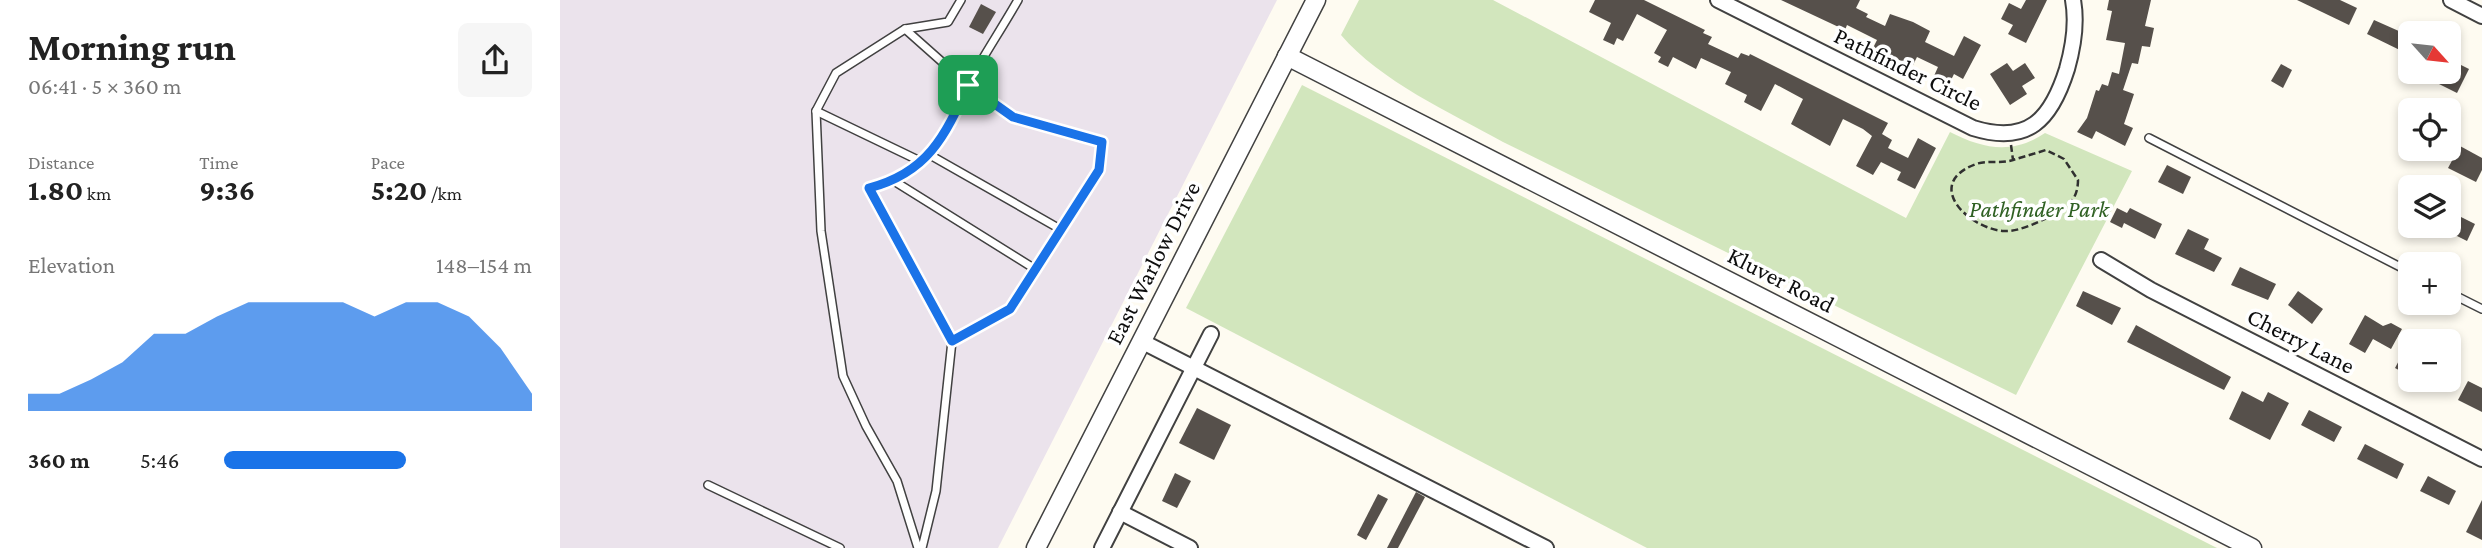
<!DOCTYPE html>
<html lang="en">
<head>
<meta charset="utf-8">
<style>
  :root { --surface:#fff; --page:#f6f6f6; --text:#222; --muted:#767676; --accent:#1a73e8 }
  body { margin:0; font-family:"Crimson Pro",serif; background:var(--page); color:var(--text); height:100vh; display:flex; flex-direction:column; font-size:26px; white-space:nowrap }
  * { box-sizing:border-box; margin:0 }
  p { font-size:23px; color:var(--muted) }
  .icon { flex:none; width:38px; height:38px; fill:none; stroke:currentColor; stroke-width:2; stroke-linecap:round; stroke-linejoin:round }
  .map { position:relative; flex:1; overflow:hidden }
  .details { display:flex; flex-direction:column; background:var(--surface); width:560px }
  .details>* { flex:none }
  .needle { width:46px; rotate:117deg }
  .fabs { position:absolute; left:1838px; top:21px; display:grid; gap:14px }
  .fabs a { display:grid; place-items:center; width:63px; height:63px; border-radius:10px; background:var(--surface); box-shadow:0 4px 10px #0003; font-size:35px }
  .pin { position:absolute; display:grid; place-items:center; width:60px; height:60px; color:#fff; margin:-30px; border-radius:14px; box-shadow:0 4px 10px #0006 }
  .round { display:grid; place-items:center; flex:none; width:74px; height:74px; border-radius:10px; background:var(--page) }
  .headline { display:flex; align-items:center; justify-content:space-between; height:119px; padding:0 28px }
  h1 { font-size:38px; font-weight:700; line-height:52px }
  .stats { display:grid; grid-template-columns:repeat(3,1fr); gap:10px; height:119px; padding:7px 28px }
  .stats div { display:grid; align-content:center }
  .stats b { font-size:30px; font-weight:700 }
  .stats small { font-size:19px; font-weight:400 }
  .stats p { font-size:19px }
  .chart { height:196px; padding:14px 28px }
  .chart p { display:flex; justify-content:space-between }
  .chart svg { width:100%; height:126px; margin-top:7px; fill:var(--accent); opacity:.7 }
  ul { padding:0 28px; list-style:none; font-size:23px }
  li { display:grid; grid-template-columns:112px 84px 1fr; align-items:center; height:52px }
  li i { height:18px; border-radius:9px; background:var(--accent) }
  main { display:flex; flex:1; min-height:0 }
  .map>svg:first-child { display:block }
  .industrial { fill:#ebe3ec }
  .green { fill:#d2e6bd }
  .building { fill:#56504b }
  .lines { fill:none; stroke-linecap:round; stroke-linejoin:round }
  .service-casing { stroke:#414141; stroke-width:10 }
  .minor-casing { stroke:#414141; stroke-width:18 }
  .tertiary-casing { stroke:#414141; stroke-width:21 }
  .path { stroke:#303030; stroke-width:2.5; stroke-dasharray:7 3.5; stroke-linecap:butt }
  .service { stroke:#fff; stroke-width:7 }
  .minor { stroke:#fff; stroke-width:14 }
  .tertiary { stroke:#fff; stroke-width:18 }
  .route-casing { stroke:#fff; stroke-width:14 }
  .route { stroke:#1a73e8; stroke-width:9 }
  .labels { text-anchor:middle; stroke-width:7; stroke-linejoin:round; paint-order:stroke }
  .street-label { font-size:24px; fill:#0e0e0e; stroke:#fff }
  .park-label { font-size:24px; font-style:italic; fill:#306124; stroke:#fff }
</style>
</head>
<body>
<main>
<section class="details">
<div class="headline"><div><h1>Morning run</h1><p>06:41 · 5 × 360 m</p></div><a class="round"><svg class="icon" aria-label="share" viewBox="0 0 24 24"><path d="M12 15V3M7 8l5-5 5 5M5 13v7h14v-7"/></svg></a></div>
<div class="stats">
<div><p>Distance</p><b>1.80<small> km</small></b></div>
<div><p>Time</p><b>9:36</b></div>
<div><p>Pace</p><b>5:20<small> /km</small></b></div>
</div>
<div class="chart"><p><span>Elevation</span>148–154 m</p>
<svg viewBox="0 0 160 44" preserveAspectRatio="none"><path d="M0 44V38L10 38L20 33L30 27L40 17L50 17L60 11L70 6L80 6L90 6L100 6L110 11L120 6L130 6L140 11L150 22L160 38V44z"/></svg>
</div>
<ul>
<li><b>360 m</b>5:46<i style="width:59%"></i></li>
</ul>
</section>
<div class="map">
<svg width="1922" height="548" viewBox="0 0 1922 548">
  <rect width="100%" height="100%" fill="#fefbf1"/>
  <!-- industrial -->
  <polygon class="industrial" points="0,0 717,0 438,548 0,548"/>
  <!-- green -->
  <g class="green">
    <path d="M799,0H933L1346,218L1390,132C1423,149 1453,155 1485,133L1572,171L1456,395L943,142C891,113 820,81 781,35Z"/>
    <polygon points="742,85 1657,548 1087,548 626,308"/>
  </g>
  <!-- building -->
  <g class="building">
    <polygon points="1035,0 1084,0 1145,30 1143,33 1152,37 1148,44 1178,58 1181,53 1189,56 1190,54 1328,123 1322,134 1332,140 1328,148 1348,158 1358,138 1376,148 1355,189 1337,180 1341,172 1321,162 1313,175 1296,166 1312,136 1303,129 1283,119 1270,146 1231,124 1243,99 1215,84 1201,111 1184,102 1187,95 1165,84 1171,72 1141,58 1136,69 1113,57 1108,67 1098,62 1101,57 1094,53 1107,30 1077,14 1063,41 1057,38 1054,45 1043,40 1051,23 1029,12"/>
    <polygon points="1221,0 1300,0 1296,8 1308,14 1306,17 1325,26 1330,14 1353,22 1370,31 1365,42 1394,56 1404,36 1421,45 1403,79 1394,74 1389,84 1374,76 1378,67 1357,57 1353,65 1331,57 1313,48 1317,40 1287,25 1285,30"/>
    <polygon points="1466,0 1487,0 1466,43 1448,34 1453,25 1441,19 1449,3 1461,9"/>
    <polygon points="1549,0 1591,0 1585,26 1594,28 1590,47 1582,46 1578,64 1572,63 1563,90 1574,94 1564,124 1573,128 1565,146 1536,131 1532,139 1517,132 1527,118 1536,90 1539,91 1542,84 1548,86 1552,72 1559,74 1565,43 1546,40 1552,11 1547,10"/>
    <polygon points="1737,0 1780,0 1797,8 1789,25"/>
    <polygon points="421,4 436,12 423,34 409,27"/>
    <polygon points="1814,20 1850,36 1850,55 1807,34"/>
    <polygon points="1893,61 1909,69 1897,93 1855,72 1888,72"/>
    <polygon points="1447,63 1453,71 1465,63 1475,78 1462,86 1467,94 1450,105 1430,74"/>
    <polygon points="1721,64 1732,70 1723,88 1711,81"/>
    <polygon points="1900,146 1922,158 1922,170 1916,182 1888,168"/>
    <polygon points="1607,165 1631,177 1623,194 1598,182"/>
    <polygon points="1557,208 1567,213 1570,208 1602,224 1595,239 1564,223 1562,228 1550,222"/>
    <polygon points="1901,217 1915,224 1907,241 1893,234"/>
    <polygon points="1628,229 1649,239 1644,249 1662,258 1654,272 1615,254"/>
    <polygon points="1680,267 1716,284 1708,300 1671,285"/>
    <polygon points="1523,291 1561,308 1552,325 1516,306"/>
    <polygon points="1738,291 1763,309 1752,324 1728,305"/>
    <polygon points="1805,315 1823,326 1831,323 1842,329 1831,349 1813,339 1805,353 1789,344"/>
    <polygon points="1576,325 1671,377 1664,390 1567,342"/>
    <polygon points="1850,340 1850,376 1835,368"/>
    <polygon points="1908,381 1922,388 1922,412 1898,400"/>
    <polygon points="1682,391 1703,402 1708,392 1729,403 1710,440 1669,419"/>
    <polygon points="637,408 671,425 654,460 619,443"/>
    <polygon points="1749,410 1782,427 1774,442 1741,425"/>
    <polygon points="1805,444 1844,464 1837,479 1797,459"/>
    <polygon points="615,473 631,481 617,508 602,501"/>
    <polygon points="1868,476 1896,491 1889,505 1860,491"/>
    <polygon points="856,492 865,497 838,548 827,548"/>
    <polygon points="818,494 828,499 806,540 797,535"/>
    <polygon points="1922,500 1922,540 1906,532"/>
  </g>
  <g class="lines">
    <!-- service casing -->
    <g class="service-casing">
      <g id="service">
        <polyline points="345,29 408,85 453,117 542,142 539,170 450,309 392,341 376,491 362,548"/>
        <polyline points="256,111 362,162"/>
        <polyline points="1589,138 1850,272"/>
        <polyline points="370,155 500,229"/>
        <polyline points="334,181 475,269"/>
        <polyline points="1888,292 1922,309"/>
        <path d="M392,341L309,188C374,171 380,137 408,84C424,55 442,28 458,0"/>
        <polyline points="148,485 280,548"/>
        <polyline points="358,548 337,481 306,426 283,376 261,231 256,111 276,73 345,29 388,22 401,0"/>
      </g>
    </g>
    <!-- minor casing -->
    <g class="minor-casing">
      <g id="minor">
        <path d="M1158,0L1413,128C1468,145 1491,120 1507,69C1513,48 1517,22 1513,0"/>
        <polyline points="1891,0 1922,16"/>
        <polyline points="1541,260 1591,290 1922,459"/>
        <polyline points="581,341 986,548"/>
        <polyline points="560,512 630,548"/>
        <polyline points="542,548 651,334"/>
      </g>
    </g>
    <!-- tertiary casing -->
    <g class="tertiary-casing">
      <g id="tertiary">
        <polyline points="727,56 1692,548"/>
        <polyline points="476,548 756,0"/>
      </g>
    </g>
    <!-- path -->
    <path class="path" d="M1451,145L1453,160L1486,150L1504,159L1518,180C1518,199 1508,208 1491,216C1478,222 1459,232 1444,231C1409,229 1362,184 1416,164C1428,160 1441,164 1453,160"/>
    <!-- service -->
    <use href="#service" class="service"/>
    <!-- minor -->
    <use href="#minor" class="minor"/>
    <!-- tertiary -->
    <use href="#tertiary" class="tertiary"/>
  </g>
  <g class="lines">
    <!-- route casing -->
    <g class="route-casing">
      <path id="route" d="M408,85L453,117L542,142L539,170L450,309L392,341L309,188C367,173 385,137 408,85Z"/>
    </g>
    <!-- route -->
    <use href="#route" class="route"/>
  </g>
  <g class="labels">
    <!-- street labels -->
    <g class="street-label">
      <text transform="translate(1348 69) rotate(26)" y="8">Pathfinder Circle</text>
      <text transform="translate(593 263) rotate(-63)" y="8">East Warlow Drive</text>
      <text transform="translate(1221 280) rotate(27)" y="8">Kluver Road</text>
      <text transform="translate(1741 341) rotate(27)" y="8">Cherry Lane</text>
    </g>
    <!-- park labels -->
    <g class="park-label">
      <text x="1479" y="217">Pathfinder Park</text>
    </g>
  </g>
</svg>
<div class="fabs">
<a><svg class="needle" viewBox="-14 -14 28 28"><path d="M0-13l5 13h-10z" fill="#e53935"/><path d="M0 13l5-13h-10z" fill="#767676"/></svg></a>
<a><svg class="icon" aria-label="locate" viewBox="0 0 24 24"><circle cx="12" cy="12" r="6"/><path d="M12 2v4M12 18v4M2 12h4M18 12h4"/></svg></a>
<a><svg class="icon" aria-label="layers" viewBox="0 0 24 24"><path d="M12 4l9 5-9 5-9-5zM3 14l9 5 9-5"/></svg></a>
<a>+</a>
<a>−</a>
</div>
<div class="pin" style="left:408px;top:85px;background:#1e9e55"><svg class="icon" aria-label="arrive" viewBox="0 0 24 24"><path d="M6 21V4h12l-3 4 3 4H6"/></svg></div>
</div>
</main>
</body>
</html>
